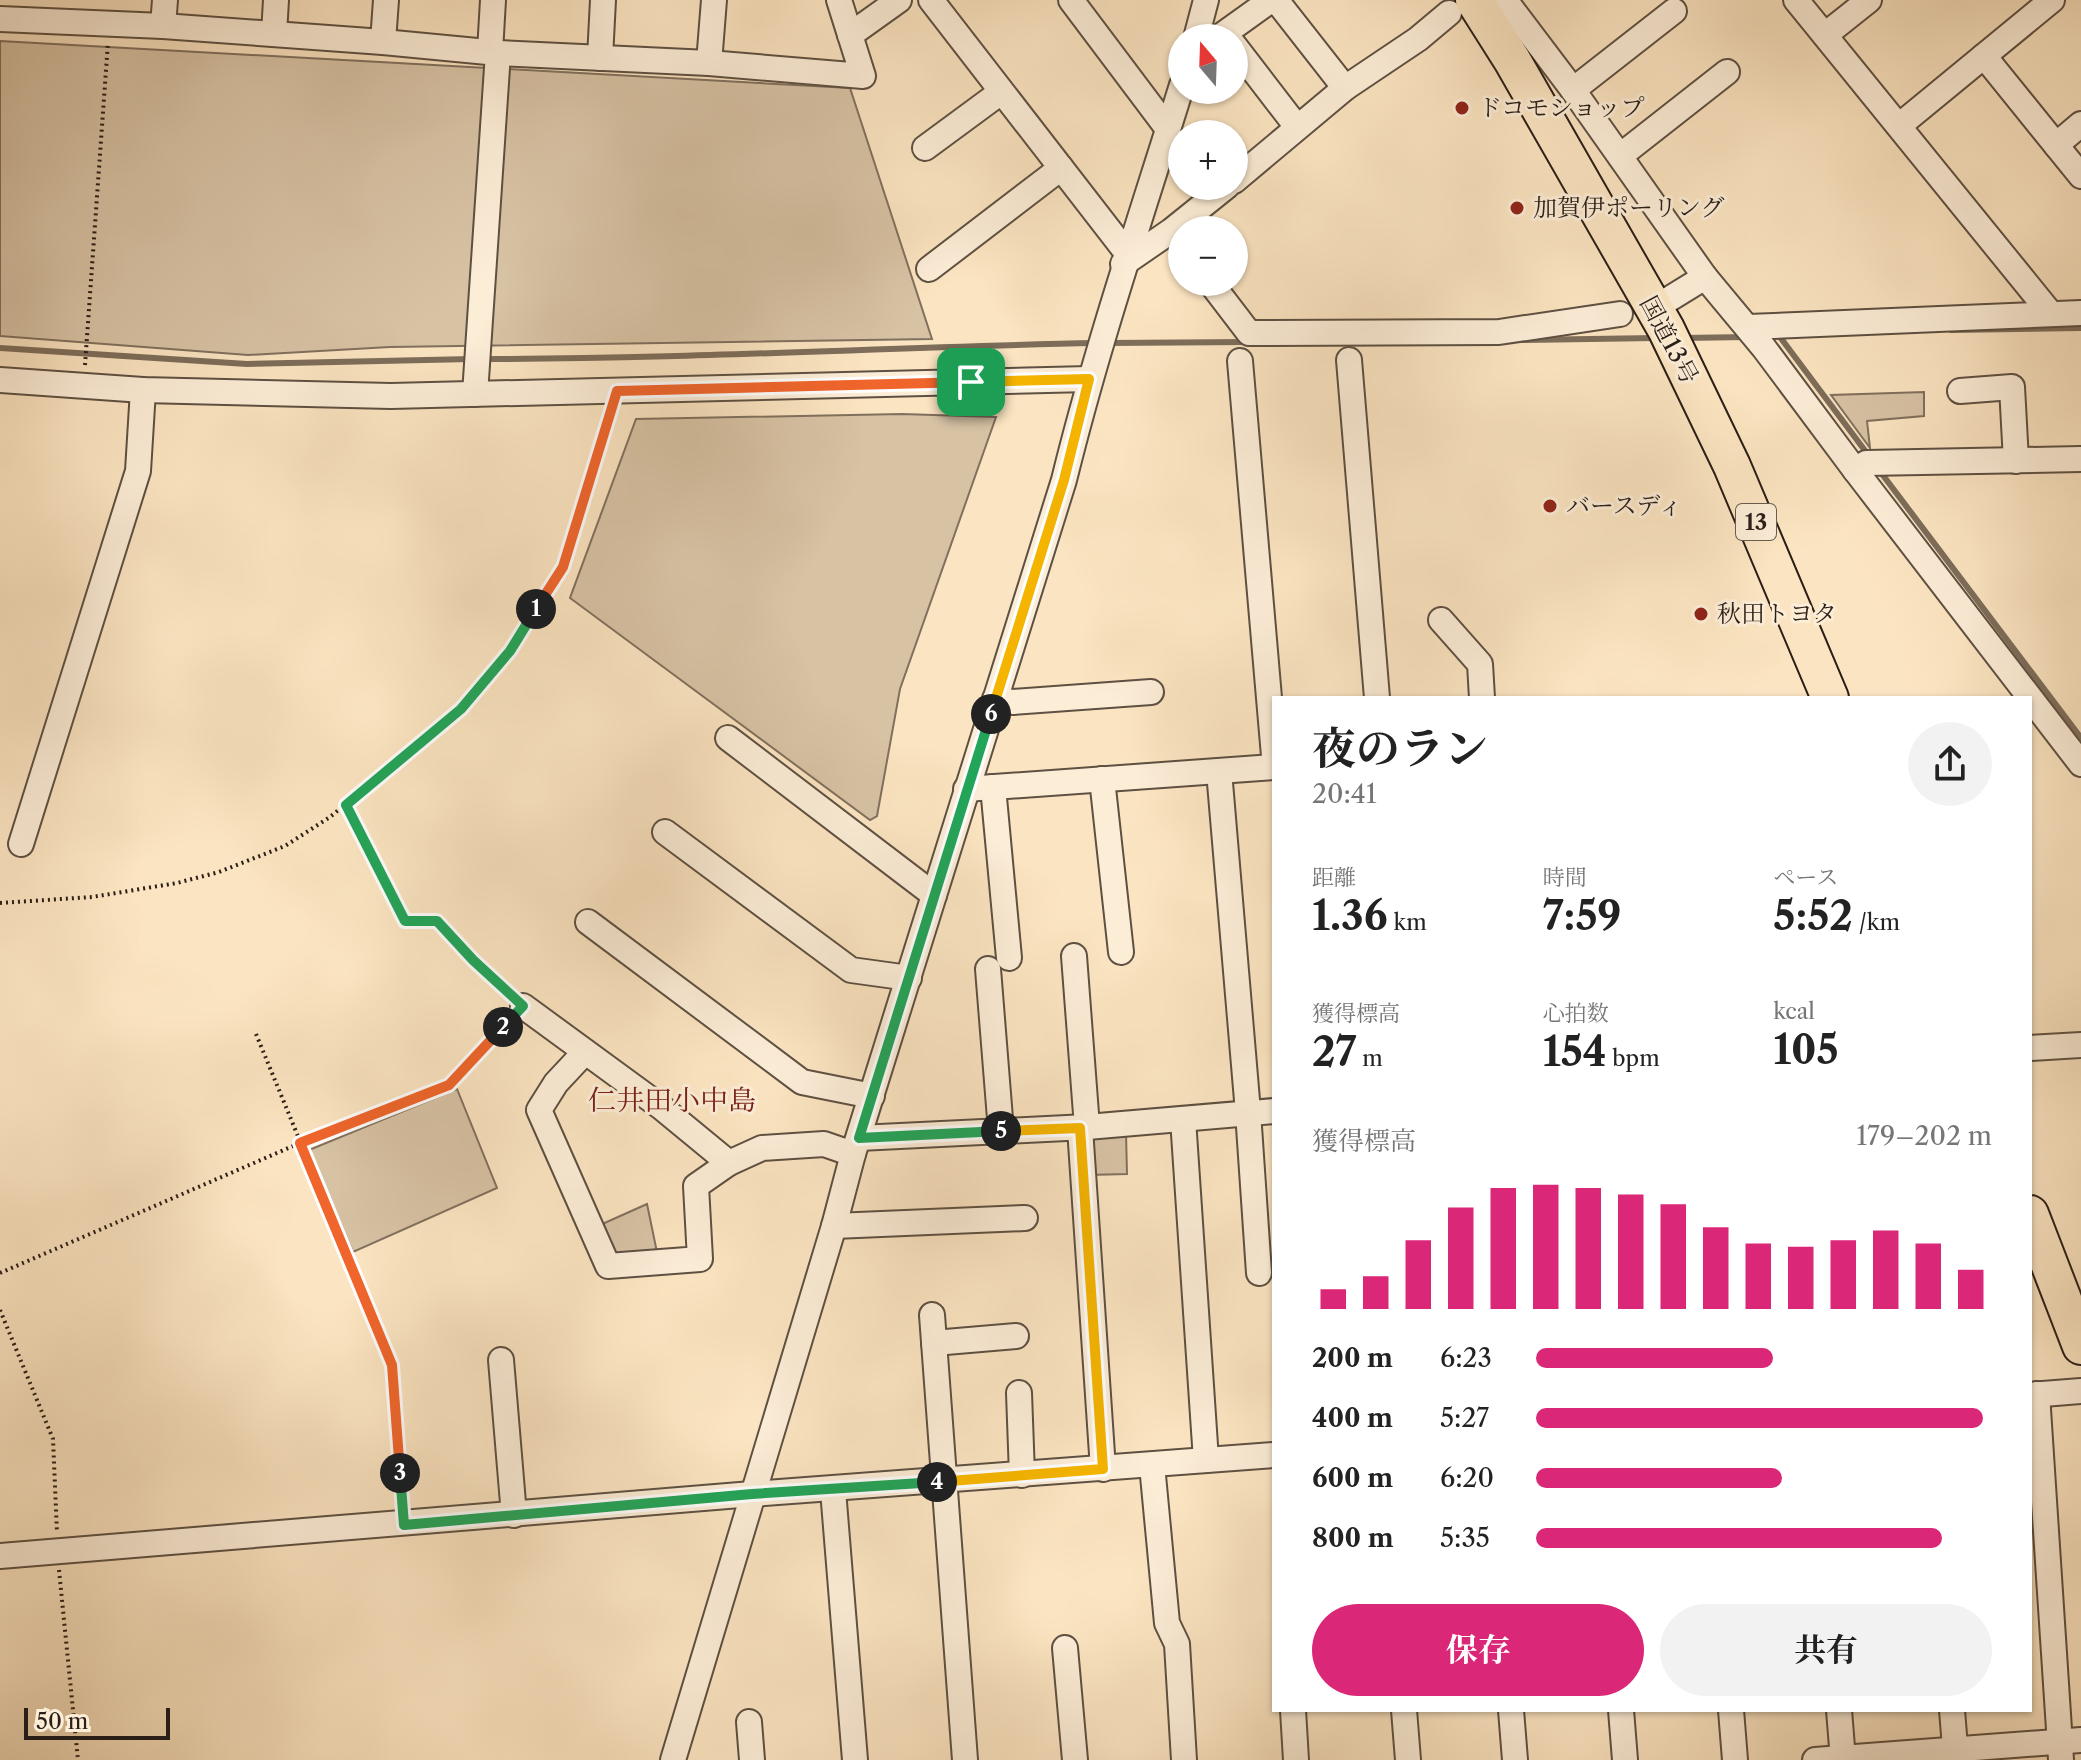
<!DOCTYPE html>
<html lang="ja">
<head>
<meta charset="utf-8">
<style>
  :root { --surface:#fff; --page:#f2f2f2; --text:#222; --muted:#767676; --accent:#db2777 }
  body { margin:0; font-family:"Libre Caslon Text","Noto Serif JP",serif; background:var(--page); color:var(--text); height:100vh; display:flex; flex-direction:column; font-size:30px; white-space:nowrap }
  * { box-sizing:border-box; margin:0 }
  p { font-size:26px; color:var(--muted) }
  .icon { flex:none; width:44px; height:44px; fill:none; stroke:currentColor; stroke-width:2; stroke-linecap:round; stroke-linejoin:round }
  .map { position:relative; flex:1; overflow:hidden }
  .side { position:absolute; left:1272px; top:696px; width:760px; height:1016px; display:flex; flex-direction:column; background:var(--surface); border-radius:0px; box-shadow:0 2px 6px #0004 }
  .side>* { flex:none }
  .needle { width:52px; rotate:341deg }
  .buttons { position:absolute; left:1168px; top:24px; display:grid; gap:16px }
  .buttons a { display:grid; place-items:center; width:80px; height:80px; border-radius:50%; background:var(--surface); box-shadow:0 2px 6px #0004; font-size:40px }
  .scale { position:absolute; left:24px; bottom:20px; width:146px; box-sizing:border-box; padding-left:8px; border:4px solid #2a1e17; border-top:0; font-size:22px; line-height:28px; white-space:nowrap; color:#2a1e17; -webkit-text-stroke:6px #fcedd7; paint-order:stroke }
  .pin { position:absolute; display:grid; place-items:center; width:68px; height:68px; color:#fff; margin:-34px; border-radius:16px; box-shadow:0 4px 12px #0006 }
  .km { position:absolute; width:40px; height:40px; margin:-20px; border-radius:50%; background:#222; color:#fff; font-size:22px; line-height:40px; text-align:center }
  .round { display:grid; place-items:center; flex:none; width:84px; height:84px; border-radius:42px; background:var(--page) }
  .summary { display:flex; align-items:center; justify-content:space-between; height:136px; padding:0 40px }
  h1 { font-size:44px; font-weight:700; line-height:60px }
  .stats { display:grid; grid-template-columns:repeat(3,1fr); gap:12px; height:136px; padding:8px 40px }
  .stats div { display:grid; align-content:center }
  .stats b { font-size:40px; font-weight:700 }
  .stats small { font-size:22px; font-weight:400 }
  .stats p { font-size:22px }
  .chart { height:224px; padding:16px 40px }
  .chart p { display:flex; justify-content:space-between }
  .chart svg { width:100%; height:144px; margin-top:8px; stroke:var(--accent); stroke-width:6 }
  .action { display:flex; gap:16px; margin-top:auto; padding:16px 40px }
  .action a { flex:1; height:92px; border-radius:48px; background:var(--accent); color:#fff; font-size:32px; font-weight:700; line-height:92px; text-align:center }
  .action a+a { background:var(--page); color:var(--text) }
  ul { padding:0 40px; list-style:none; font-size:26px }
  li { display:grid; grid-template-columns:128px 96px 1fr; align-items:center; height:60px }
  li i { height:20px; border-radius:10px; background:var(--accent) }
  .map>svg:first-child { display:block }
  .green { fill:#d7c2a4; stroke:#80705e; stroke-width:2 }
  .lines { fill:none; stroke-linecap:round; stroke-linejoin:round }
  .stream { stroke:#7d6d5a; stroke-width:6 }
  .minor-casing { stroke:#5e5042; stroke-width:28 }
  .highway-casing { stroke:#2a1e17; stroke-width:40 }
  .path { stroke:#2a1e17; stroke-width:4; stroke-dasharray:2 4; stroke-linecap:butt }
  .minor { stroke:#fcedd7; stroke-width:24 }
  .highway { stroke:#fbe4c1; stroke-width:36 }
  .split-1-casing { stroke:#fff; stroke-width:16 }
  .split-2-casing { stroke:#fff; stroke-width:16 }
  .split-3-casing { stroke:#fff; stroke-width:16 }
  .split-4-casing { stroke:#fff; stroke-width:16 }
  .split-5-casing { stroke:#fff; stroke-width:16 }
  .split-6-casing { stroke:#fff; stroke-width:16 }
  .split-7-casing { stroke:#fff; stroke-width:16 }
  .split-1 { stroke:#f0652b; stroke-width:10 }
  .split-2 { stroke:#22a559; stroke-width:10 }
  .split-3 { stroke:#f0652b; stroke-width:10 }
  .split-4 { stroke:#22a559; stroke-width:10 }
  .split-5 { stroke:#f5b400; stroke-width:10 }
  .split-6 { stroke:#22a559; stroke-width:10 }
  .split-7 { stroke:#f5b400; stroke-width:10 }
  .poi-dot { fill:#8f2418; stroke:#fcedd7; stroke-width:3 }
  .labels { text-anchor:middle; stroke-width:6; stroke-linejoin:round; paint-order:stroke }
  .shield { fill:#fcedd7; stroke:#695c51; stroke-width:2 }
  .shield-label { font-size:22px; font-weight:bold; fill:#2a1e17 }
  .poi-label { font-size:24px; fill:#2a1e17; stroke:#fcedd7; text-anchor:start }
  .street-label { font-size:24px; fill:#2a1e17; stroke:#fcedd7 }
  .quarter-label { font-size:28px; fill:#7a1f14; stroke:#fcedd7 }
</style>
</head>
<body>
<div class="map">
<svg width="2081" height="1760" viewBox="0 0 2081 1760">
  <rect width="100%" height="100%" fill="#fbe4c1"/>
  <filter id="stains"><feTurbulence type="fractalNoise" baseFrequency=".0025" numOctaves="4"/><feColorMatrix values="0 0 0 0 .2 0 0 0 0 .09 0 0 0 0 .02 0 0 0 .5 -.17"/></filter>
  <radialGradient id="worn" r=".72"><stop offset=".6" stop-color="#630" stop-opacity="0"/><stop offset="1" stop-color="#630" stop-opacity=".3"/></radialGradient>
  <!-- green -->
  <g class="green">
    <polygon points="0,41 850,88 932,339 390,347 248,355 0,336"/>
    <polygon points="1924,392 1924,416 1867,421 1870,448 1831,395"/>
    <polygon points="902,414 996,417 900,689 877,816 870,820 570,598 636,419"/>
    <polygon points="457,1089 497,1188 353,1252 309,1150"/>
    <polygon points="1126,1132 1127,1174 1088,1175 1087,1144 1098,1133"/>
    <polygon points="647,1204 658,1257 619,1261 600,1225"/>
  </g>
  <g class="lines">
    <!-- stream -->
    <g class="stream">
      <polyline points="1951,330 2081,328"/>
      <polyline points="1780,337 1866,452"/>
      <polyline points="1683,338 1747,337"/>
      <polyline points="1523,340 1656,338"/>
      <polyline points="1107,343 1248,342"/>
      <polyline points="0,348 247,364 472,359"/>
      <path d="M483,359C687,359 891,347 1096,343"/>
      <polyline points="1882,474 2081,738"/>
    </g>
    <!-- minor casing -->
    <g class="minor-casing">
      <g id="minor">
        <polyline points="931,0 1127,253"/>
        <polyline points="1071,0 1168,129"/>
        <polyline points="1276,0 1345,88"/>
        <polyline points="1505,0 1573,90 1705,277"/>
        <polyline points="1796,0 2051,314"/>
        <polyline points="0,19 163,26 383,42 498,53 709,63 863,76 839,0"/>
        <polyline points="163,26 165,0"/>
        <polyline points="274,34 276,0"/>
        <polyline points="850,35 899,0"/>
        <polyline points="1825,35 1869,0"/>
        <polyline points="1196,38 1206,0"/>
        <polyline points="1218,38 1271,0"/>
        <polyline points="383,42 386,0"/>
        <polyline points="1234,45 1297,127"/>
        <polyline points="490,52 493,0"/>
        <polyline points="1984,56 2081,176"/>
        <polyline points="600,58 603,0"/>
        <polyline points="709,63 714,0"/>
        <polyline points="1573,90 1674,11"/>
        <polyline points="1900,125 2052,0"/>
        <polyline points="2056,145 2081,124"/>
        <polyline points="925,148 1001,92"/>
        <polyline points="1620,156 1727,72"/>
        <polyline points="1234,181 1345,88 1418,39 1449,13"/>
        <polyline points="1123,264 1171,231 1227,186"/>
        <polyline points="929,269 1061,168"/>
        <polyline points="1210,282 1249,333 1499,332 1620,314"/>
        <polyline points="1653,309 1705,277 1764,348 1855,470 2081,764"/>
        <polyline points="1748,327 2081,313"/>
        <polyline points="1349,360 1377,698"/>
        <polyline points="1240,361 1274,756"/>
        <polyline points="0,380 143,390 391,396 1089,379"/>
        <polyline points="1960,391 2012,387 2016,461"/>
        <polyline points="475,394 498,53"/>
        <polyline points="1855,470 1866,463 2081,459"/>
        <polyline points="1441,620 1480,664 1482,698"/>
        <polyline points="995,699 1013,702 1151,692"/>
        <polyline points="728,738 934,895"/>
        <polyline points="1219,771 1248,1112 1259,1273"/>
        <polyline points="1102,779 1121,952"/>
        <polyline points="993,787 1009,958"/>
        <polyline points="966,789 1274,767"/>
        <polyline points="665,832 851,970 909,978"/>
        <polyline points="21,844 138,471 143,390"/>
        <polyline points="588,922 802,1082 872,1096"/>
        <polyline points="1074,956 1087,1127"/>
        <polyline points="988,969 1001,1131"/>
        <polyline points="523,1006 661,1107 729,1163 762,1148 824,1144 853,1154"/>
        <polyline points="2030,1048 2081,1045"/>
        <polyline points="585,1052 556,1083 539,1110 608,1266 700,1259 696,1186 729,1163"/>
        <polyline points="1183,1119 1206,1460"/>
        <polyline points="1080,1128 1103,1469"/>
        <polyline points="859,1138 1087,1127 1274,1111"/>
        <polyline points="834,1226 1025,1218"/>
        <polyline points="932,1315 965,1760"/>
        <polyline points="934,1343 1016,1336"/>
        <polyline points="501,1360 514,1515"/>
        <polyline points="1019,1393 1022,1475"/>
        <polyline points="2037,1394 2061,1760"/>
        <polyline points="2030,1395 2081,1391"/>
        <polyline points="1152,1465 1167,1623 1177,1644 1184,1760"/>
        <polyline points="833,1490 855,1760"/>
        <polyline points="0,1556 752,1494 1274,1455"/>
        <polyline points="1065,1648 1075,1760"/>
        <polyline points="1293,1710 1296,1760"/>
        <polyline points="1404,1710 1408,1760"/>
        <polyline points="1511,1710 1515,1760"/>
        <polyline points="1621,1710 1625,1760"/>
        <polyline points="1731,1710 1735,1760"/>
        <polyline points="1839,1710 1843,1760"/>
        <polyline points="1952,1710 1956,1760"/>
        <polyline points="749,1722 752,1760"/>
        <path d="M673,1760L834,1226L853,1154L1064,480C1097,346 1141,217 1182,85"/>
        <polyline points="1815,1760 2081,1740"/>
      </g>
    </g>
    <!-- highway casing -->
    <g class="highway-casing">
      <g id="highway">
        <polyline points="1474,0 1512,60 1666,329 1732,466 1830,698"/>
        <polyline points="2030,1214 2081,1346"/>
      </g>
    </g>
    <!-- path -->
    <g class="path">
      <polyline points="85,365 108,42"/>
      <polyline points="346,805 405,921 437,921 473,960 508,993"/>
      <polyline points="0,903 92,897 177,883 219,872 285,846 330,817 461,709 510,651 563,567 611,409"/>
      <polyline points="256,1034 392,1365 402,1503"/>
      <polyline points="0,1273 300,1143 449,1085 508,1021"/>
      <polyline points="0,1310 53,1439 57,1533"/>
      <polyline points="59,1570 78,1760"/>
    </g>
    <!-- minor -->
    <use href="#minor" class="minor"/>
    <!-- highway -->
    <use href="#highway" class="highway"/>
  </g>
  <g class="lines">
    <!-- split-1 casing -->
    <g class="split-1-casing">
      <polyline id="split-1" points="536,609 563,567 617,391 971,382"/>
    </g>
    <!-- split-2 casing -->
    <g class="split-2-casing">
      <polyline id="split-2" points="503,1027 523,1006 473,960 437,921 405,921 346,805 461,709 510,651 536,609"/>
    </g>
    <!-- split-3 casing -->
    <g class="split-3-casing">
      <polyline id="split-3" points="400,1473 392,1365 300,1143 449,1085 503,1027"/>
    </g>
    <!-- split-4 casing -->
    <g class="split-4-casing">
      <polyline id="split-4" points="400,1473 404,1525 752,1494 937,1482"/>
    </g>
    <!-- split-5 casing -->
    <g class="split-5-casing">
      <polyline id="split-5" points="937,1482 1103,1469 1080,1128 1001,1131"/>
    </g>
    <!-- split-6 casing -->
    <g class="split-6-casing">
      <polyline id="split-6" points="991,714 859,1138 1001,1131"/>
    </g>
    <!-- split-7 casing -->
    <g class="split-7-casing">
      <polyline id="split-7" points="971,382 1089,379 1064,480 991,714"/>
    </g>
    <!-- split-1 -->
    <use href="#split-1" class="split-1"/>
    <!-- split-2 -->
    <use href="#split-2" class="split-2"/>
    <!-- split-3 -->
    <use href="#split-3" class="split-3"/>
    <!-- split-4 -->
    <use href="#split-4" class="split-4"/>
    <!-- split-5 -->
    <use href="#split-5" class="split-5"/>
    <!-- split-6 -->
    <use href="#split-6" class="split-6"/>
    <!-- split-7 -->
    <use href="#split-7" class="split-7"/>
  </g>
  <!-- markers -->
  <g class="poi-dot">
    <circle cx="1462" cy="108" r="8"/>
    <circle cx="1517" cy="208" r="8"/>
    <circle cx="1550" cy="506" r="8"/>
    <circle cx="1701" cy="614" r="8"/>
  </g>
  <g class="labels">
    <!-- shield labels -->
    <rect class="shield" x="1736" y="504" width="40" height="36" rx="6"/>
    <g class="shield-label">
      <text x="1756" y="530">13</text>
    </g>
    <!-- poi labels -->
    <g class="poi-label">
      <text x="1478" y="116">ドコモショップ</text>
      <text x="1533" y="216">加賀伊ポーリング</text>
      <text x="1566" y="514">バースディ</text>
      <text x="1717" y="622">秋田トヨタ</text>
    </g>
    <!-- street labels -->
    <g class="street-label">
      <text transform="translate(1669 340) rotate(62)" y="8">国道13号</text>
    </g>
    <!-- quarter labels -->
    <g class="quarter-label">
      <text x="672" y="1110">仁井田小中島</text>
    </g>
  </g>
  <rect width="100%" height="100%" filter="url(#stains)"/>
  <rect width="100%" height="100%" fill="url(#worn)"/>
</svg>
<div class="buttons">
<a><svg class="needle" viewBox="-14 -14 28 28"><path d="M0-13l5 13h-10z" fill="#e53935"/><path d="M0 13l5-13h-10z" fill="#767676"/></svg></a>
<a>+</a>
<a>−</a>
</div>
<div class="scale">50 m</div>
<div class="pin" style="left:971px;top:382px;background:#1e9e55"><svg class="icon" aria-label="arrive" viewBox="0 0 24 24"><path d="M6 21V4h12l-3 4 3 4H6"/></svg></div>
<b class="km" style="left:536px;top:609px">1</b>
<b class="km" style="left:503px;top:1027px">2</b>
<b class="km" style="left:400px;top:1473px">3</b>
<b class="km" style="left:937px;top:1482px">4</b>
<b class="km" style="left:1001px;top:1131px">5</b>
<b class="km" style="left:991px;top:714px">6</b>
<section class="side">
<div class="summary"><div><h1>夜のラン</h1><p>20:41</p></div><a class="round"><svg class="icon" aria-label="share" viewBox="0 0 24 24"><path d="M12 15V3M7 8l5-5 5 5M5 13v7h14v-7"/></svg></a></div>
<div class="stats">
<div><p>距離</p><b>1.36<small> km</small></b></div>
<div><p>時間</p><b>7:59</b></div>
<div><p>ペース</p><b>5:52<small> /km</small></b></div>
</div>
<div class="stats">
<div><p>獲得標高</p><b>27<small> m</small></b></div>
<div><p>心拍数</p><b>154<small> bpm</small></b></div>
<div><p>kcal</p><b>105</b></div>
</div>
<div class="chart"><p><span>獲得標高</span>179–202 m</p>
<svg viewBox="0 0 160 44" preserveAspectRatio="none"><path d="M5 44V38M15 44V34M25 44V23M35 44V13M45 44V7M55 44V6M65 44V7M75 44V9M85 44V12M95 44V19M105 44V24M115 44V25M125 44V23M135 44V20M145 44V24M155 44V32"/></svg>
</div>
<ul>
<li><b>200 m</b>6:23<i style="width:52%"></i></li>
<li><b>400 m</b>5:27<i style="width:98%"></i></li>
<li><b>600 m</b>6:20<i style="width:54%"></i></li>
<li><b>800 m</b>5:35<i style="width:89%"></i></li>
</ul>
<div class="action"><a>保存</a><a>共有</a></div>
</section>
</div>
</body>
</html>
